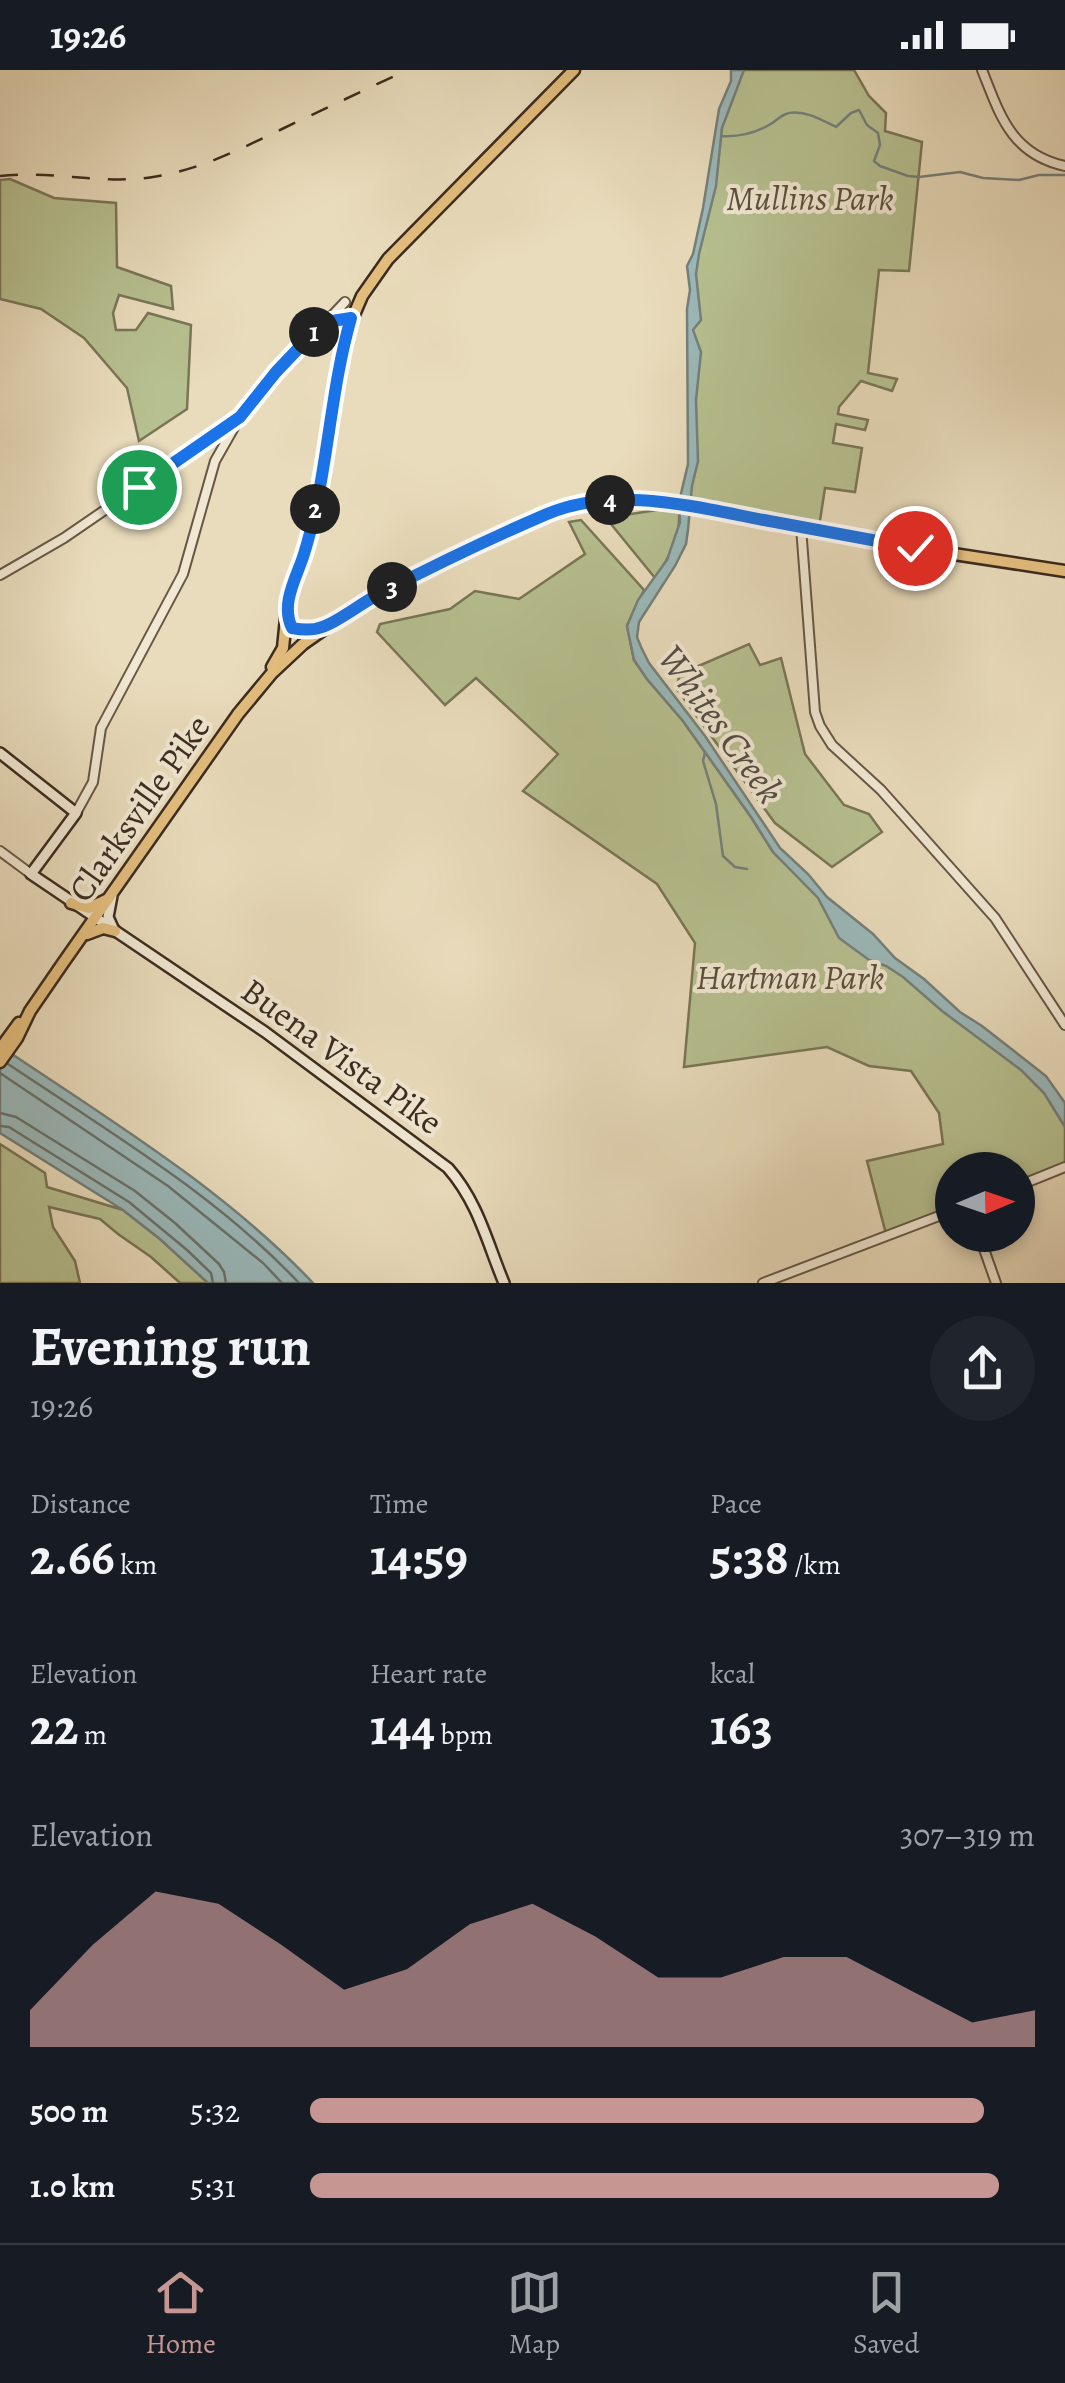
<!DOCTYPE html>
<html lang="en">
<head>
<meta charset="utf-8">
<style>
  :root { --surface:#171b24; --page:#20242c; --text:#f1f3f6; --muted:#9ea1a6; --line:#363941; --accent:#c59692 }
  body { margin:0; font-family:Alegreya,serif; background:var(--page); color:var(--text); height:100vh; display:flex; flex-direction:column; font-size:38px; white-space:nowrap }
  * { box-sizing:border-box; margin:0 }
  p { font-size:32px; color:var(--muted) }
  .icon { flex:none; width:55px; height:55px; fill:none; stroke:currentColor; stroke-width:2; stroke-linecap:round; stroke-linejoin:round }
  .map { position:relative; height:1213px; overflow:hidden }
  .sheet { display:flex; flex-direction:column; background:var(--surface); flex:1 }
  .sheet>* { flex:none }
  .needle { width:65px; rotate:88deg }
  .fabs { position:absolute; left:935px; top:1082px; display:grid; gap:20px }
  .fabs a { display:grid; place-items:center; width:100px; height:100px; border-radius:50%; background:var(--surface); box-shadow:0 5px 15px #0003; font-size:50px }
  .pin { position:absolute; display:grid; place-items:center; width:85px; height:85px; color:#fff; margin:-42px; border:5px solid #fff; border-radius:50%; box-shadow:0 2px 10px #0007 }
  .km { position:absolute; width:50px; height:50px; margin:-25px; border-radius:50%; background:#222; color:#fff; font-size:28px; line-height:50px; text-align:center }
  .round { display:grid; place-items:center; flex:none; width:105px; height:105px; border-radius:52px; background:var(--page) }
  .summary { display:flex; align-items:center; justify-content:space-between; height:170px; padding:0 30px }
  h1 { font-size:55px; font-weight:700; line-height:75px }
  .metrics { display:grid; grid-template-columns:repeat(3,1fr); gap:15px; height:170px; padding:10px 30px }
  .metrics div { display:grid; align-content:center }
  .metrics b { font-size:50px; font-weight:700 }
  .metrics small { font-size:28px; font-weight:400 }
  .metrics p { font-size:28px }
  .chart { height:280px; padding:20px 30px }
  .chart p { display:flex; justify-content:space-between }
  .chart svg { width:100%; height:180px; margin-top:10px; fill:var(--accent); opacity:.7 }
  ul { padding:0 30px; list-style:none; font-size:32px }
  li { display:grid; grid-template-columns:160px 120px 1fr; align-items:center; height:75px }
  li i { height:25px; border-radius:12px; background:var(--accent) }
  .status { display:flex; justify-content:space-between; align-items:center; height:70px; padding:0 50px; background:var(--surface); direction:ltr }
  .status svg { height:28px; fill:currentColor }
  .menu { display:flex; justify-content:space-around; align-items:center; height:140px; border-top:2px solid var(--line); background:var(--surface); font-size:28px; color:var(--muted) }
  .menu a { display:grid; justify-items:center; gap:5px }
  .menu .selected { color:var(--accent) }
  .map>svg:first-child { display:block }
  .green { fill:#b7c090; stroke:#797658; stroke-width:2.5 }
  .water { fill:#9bb9ba; stroke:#75807c; stroke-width:2.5 }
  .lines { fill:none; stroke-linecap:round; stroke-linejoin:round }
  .shore { stroke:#6b726c; stroke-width:2.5 }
  .stream { stroke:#75807c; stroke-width:2.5 }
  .tertiary-casing { stroke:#665746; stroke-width:12 }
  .secondary-casing { stroke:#3b2b1f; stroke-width:14 }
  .primary-casing { stroke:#3b2b1f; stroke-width:15 }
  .tertiary { stroke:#f1e8d3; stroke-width:8 }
  .secondary { stroke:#f1e8d3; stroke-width:9 }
  .primary { stroke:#e4be7e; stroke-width:10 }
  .rail { stroke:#3b2b1f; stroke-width:2.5; stroke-dasharray:18 18; stroke-linecap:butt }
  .route-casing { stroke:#fff; stroke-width:20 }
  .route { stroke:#1a73e8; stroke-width:12 }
  .labels { text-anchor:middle; stroke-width:8; stroke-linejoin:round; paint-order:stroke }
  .park-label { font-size:35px; font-style:italic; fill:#5a503b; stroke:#f1e8d3 }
  .street-label { font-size:35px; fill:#3b2b1f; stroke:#f1e8d3 }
  .water-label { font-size:38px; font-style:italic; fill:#534e46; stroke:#f1e8d3 }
</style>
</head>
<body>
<div class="status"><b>19:26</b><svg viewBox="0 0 49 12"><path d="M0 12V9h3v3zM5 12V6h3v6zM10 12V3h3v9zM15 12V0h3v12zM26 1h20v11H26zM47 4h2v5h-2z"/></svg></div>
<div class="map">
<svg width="1065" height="1213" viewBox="0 0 1065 1213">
  <rect width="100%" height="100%" fill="#e9dcbc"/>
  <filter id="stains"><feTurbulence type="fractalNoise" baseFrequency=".002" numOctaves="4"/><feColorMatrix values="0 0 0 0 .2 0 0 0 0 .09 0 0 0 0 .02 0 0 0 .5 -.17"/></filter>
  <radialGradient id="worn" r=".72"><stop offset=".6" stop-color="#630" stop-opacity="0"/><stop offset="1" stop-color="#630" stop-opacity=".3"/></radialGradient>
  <!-- green -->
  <g class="green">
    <polygon points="740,0 854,0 869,26 886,43 885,61 922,72 909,201 879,200 868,303 897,309 892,321 861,311 839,337 838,344 868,350 865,360 836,354 833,373 862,378 855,422 825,418 819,457 688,435 694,196 720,61"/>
    <polygon points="10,109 54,128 116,133 117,197 171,216 173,239 119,225 113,243 116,260 136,260 148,243 191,255 187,339 139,371 127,318 84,268 41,239 0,229 0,110"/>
    <path d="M663,439L679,442C681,467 669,488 655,508L606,448Z"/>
    <polygon points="581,450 644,520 627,556 634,590 647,609 683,651 751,747 773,782 800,808 996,974 1050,1028 1065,1053 1065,1093 1018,1114 1018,1100 952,1100 952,1139 886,1164 867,1091 943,1074 939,1043 911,1001 869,996 827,977 684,997 695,873 657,814 523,721 558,684 476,608 445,635 377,562 380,554 450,539 475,521 519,529 585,484 569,452"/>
    <polygon points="749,574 760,595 781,588 805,684 844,735 869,744 882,762 832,797 775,753 676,618 680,604"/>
    <polygon points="0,1074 45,1103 47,1117 123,1140 160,1169 208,1213 180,1213 151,1187 118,1164 100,1149 49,1137 53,1157 75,1191 80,1213 0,1213"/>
  </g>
  <!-- water -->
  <g class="water">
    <polygon points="731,0 744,0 722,58 716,116 699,184 696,204 701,250 693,260 701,282 696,330 698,391 692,416 688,460 686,474 675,496 639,552 637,567 641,577 649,593 705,666 780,778 808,804 827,827 873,864 895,888 924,909 960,942 982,956 1046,1006 1065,1033 1065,1057 1044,1023 1021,1000 942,941 903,907 886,896 869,890 839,868 818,828 773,782 751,747 683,651 647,609 634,590 627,556 638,530 667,490 680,452 679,432 688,394 687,239 690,220 687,196 693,184 703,138 719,39 731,11"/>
    <path d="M0,976C108,1049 223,1118 313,1213H208L160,1169L123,1140L0,1063Z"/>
  </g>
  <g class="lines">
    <!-- shore -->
    <g class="shore">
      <path d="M8,994C108,1061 216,1125 299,1213"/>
      <polyline points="0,1003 168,1116 263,1193 282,1213"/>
      <polyline points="0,1043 16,1047 135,1121 175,1153 219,1194 224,1202 226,1213"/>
      <polyline points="0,1056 9,1057 129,1132 187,1180 211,1203 213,1213"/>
    </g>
    <!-- stream -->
    <g class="stream">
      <path d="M721,66C737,67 755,63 769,55C777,51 780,45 789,43C805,40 822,50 836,57L851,43L859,40L867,55L878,63L880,75L874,91L880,96L908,106L919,107L960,102L983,108L1019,110L1039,105H1065"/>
      <polyline points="705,682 703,691 716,734 723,786 735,797 747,799"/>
    </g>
    <!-- tertiary casing -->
    <g class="tertiary-casing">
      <g id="tertiary">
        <path d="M982,0C1000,45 1011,84 1065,96"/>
        <polyline points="327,251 345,232"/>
        <polyline points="801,457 815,642 820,656 832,675 881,720 995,848 1065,955"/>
        <polyline points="0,505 64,468 239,348"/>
        <polyline points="76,743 93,712 101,658 183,504 215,391 240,347 293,282 314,262 332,251 351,248"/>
        <polyline points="0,781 31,804"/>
        <polyline points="1018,1116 1065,1097"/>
        <polyline points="979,1165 996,1213"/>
        <polyline points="763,1213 952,1141"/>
      </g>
    </g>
    <!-- secondary casing -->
    <g class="secondary-casing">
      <g id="secondary">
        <path d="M0,683L76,743L31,804L265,962L448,1098C478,1132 487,1172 504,1213"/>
        <polyline points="112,826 108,847 113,858"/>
      </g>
    </g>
    <!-- primary casing -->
    <g class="primary-casing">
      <g id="primary">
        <polyline points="292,557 309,560 320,558"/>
        <polyline points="272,597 283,578 288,529 312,459 347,261 362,226 388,189 574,0"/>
        <polyline points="71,833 89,838 106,830"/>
        <polyline points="87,864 103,858 115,861"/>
        <polyline points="0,979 19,953"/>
        <polyline points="0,992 17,968 30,941 63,893 238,644 272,603 303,574 360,534 527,454 579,434 637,430 706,438 895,475 1065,501"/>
      </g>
    </g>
    <!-- tertiary -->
    <use href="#tertiary" class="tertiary"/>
    <!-- secondary -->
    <use href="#secondary" class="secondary"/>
    <!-- primary -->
    <use href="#primary" class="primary"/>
    <!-- rail -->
    <path class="rail" d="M0,106C51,100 102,115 153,107C200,100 240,79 282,59C324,39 365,20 407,0"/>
  </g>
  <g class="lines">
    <!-- route casing -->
    <g class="route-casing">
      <path id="route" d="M139,417L240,347L276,302L314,262L332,251L351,248C329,325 328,407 304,484C297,507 280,533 292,558C302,560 312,561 322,557C337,553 364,531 381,523C435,495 491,468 547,444C621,413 704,440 780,453C825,461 870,470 915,478"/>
    </g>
    <!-- route -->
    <use href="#route" class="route"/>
  </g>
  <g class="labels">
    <!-- park labels -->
    <g class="park-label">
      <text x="810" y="140">Mullins Park</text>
      <text x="790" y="919">Hartman Park</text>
    </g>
    <!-- street labels -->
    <g class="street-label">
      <text transform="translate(139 738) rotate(-55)" y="12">Clarksville Pike</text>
      <text transform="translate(342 986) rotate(36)" y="12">Buena Vista Pike</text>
    </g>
    <!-- water labels -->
    <g class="water-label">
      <text transform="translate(721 654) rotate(54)" y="13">Whites Creek</text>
    </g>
  </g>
  <rect width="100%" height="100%" filter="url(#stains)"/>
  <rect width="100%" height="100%" fill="url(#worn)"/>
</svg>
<div class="fabs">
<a><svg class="needle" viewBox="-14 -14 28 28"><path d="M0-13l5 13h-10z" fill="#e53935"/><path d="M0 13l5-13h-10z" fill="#9ea1a6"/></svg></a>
</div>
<div class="pin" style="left:139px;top:417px;background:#1e9e55"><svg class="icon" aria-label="arrive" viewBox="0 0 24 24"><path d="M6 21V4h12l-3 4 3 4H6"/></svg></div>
<div class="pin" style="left:915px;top:478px;background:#d93025"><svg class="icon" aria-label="check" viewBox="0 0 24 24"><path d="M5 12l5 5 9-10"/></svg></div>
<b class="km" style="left:314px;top:262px">1</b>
<b class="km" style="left:315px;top:439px">2</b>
<b class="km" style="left:392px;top:517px">3</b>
<b class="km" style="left:610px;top:430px">4</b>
</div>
<section class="sheet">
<div class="summary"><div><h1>Evening run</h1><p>19:26</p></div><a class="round"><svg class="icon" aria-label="share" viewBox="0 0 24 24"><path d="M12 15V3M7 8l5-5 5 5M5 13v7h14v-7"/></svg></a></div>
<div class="metrics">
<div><p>Distance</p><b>2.66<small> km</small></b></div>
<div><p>Time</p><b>14:59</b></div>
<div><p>Pace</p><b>5:38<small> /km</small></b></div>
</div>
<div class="metrics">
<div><p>Elevation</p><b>22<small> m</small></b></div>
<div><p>Heart rate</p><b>144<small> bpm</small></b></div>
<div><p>kcal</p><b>163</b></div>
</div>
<div class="chart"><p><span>Elevation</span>307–319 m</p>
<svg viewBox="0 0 160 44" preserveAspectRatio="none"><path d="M0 44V35L10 19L20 6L30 9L40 19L50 30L60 25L70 14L80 9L90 17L100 27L110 27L120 22L130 22L140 30L150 38L160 35V44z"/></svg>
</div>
<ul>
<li><b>500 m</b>5:32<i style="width:93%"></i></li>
<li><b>1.0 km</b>5:31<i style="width:95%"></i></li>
</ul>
</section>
<nav class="menu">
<a class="selected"><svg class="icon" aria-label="home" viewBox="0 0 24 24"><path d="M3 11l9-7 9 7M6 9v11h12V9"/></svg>Home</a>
<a><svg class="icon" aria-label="map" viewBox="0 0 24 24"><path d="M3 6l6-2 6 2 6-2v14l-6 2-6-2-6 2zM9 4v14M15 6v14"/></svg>Map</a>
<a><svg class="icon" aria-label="saved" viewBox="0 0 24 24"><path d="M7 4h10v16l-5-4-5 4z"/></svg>Saved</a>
</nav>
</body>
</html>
